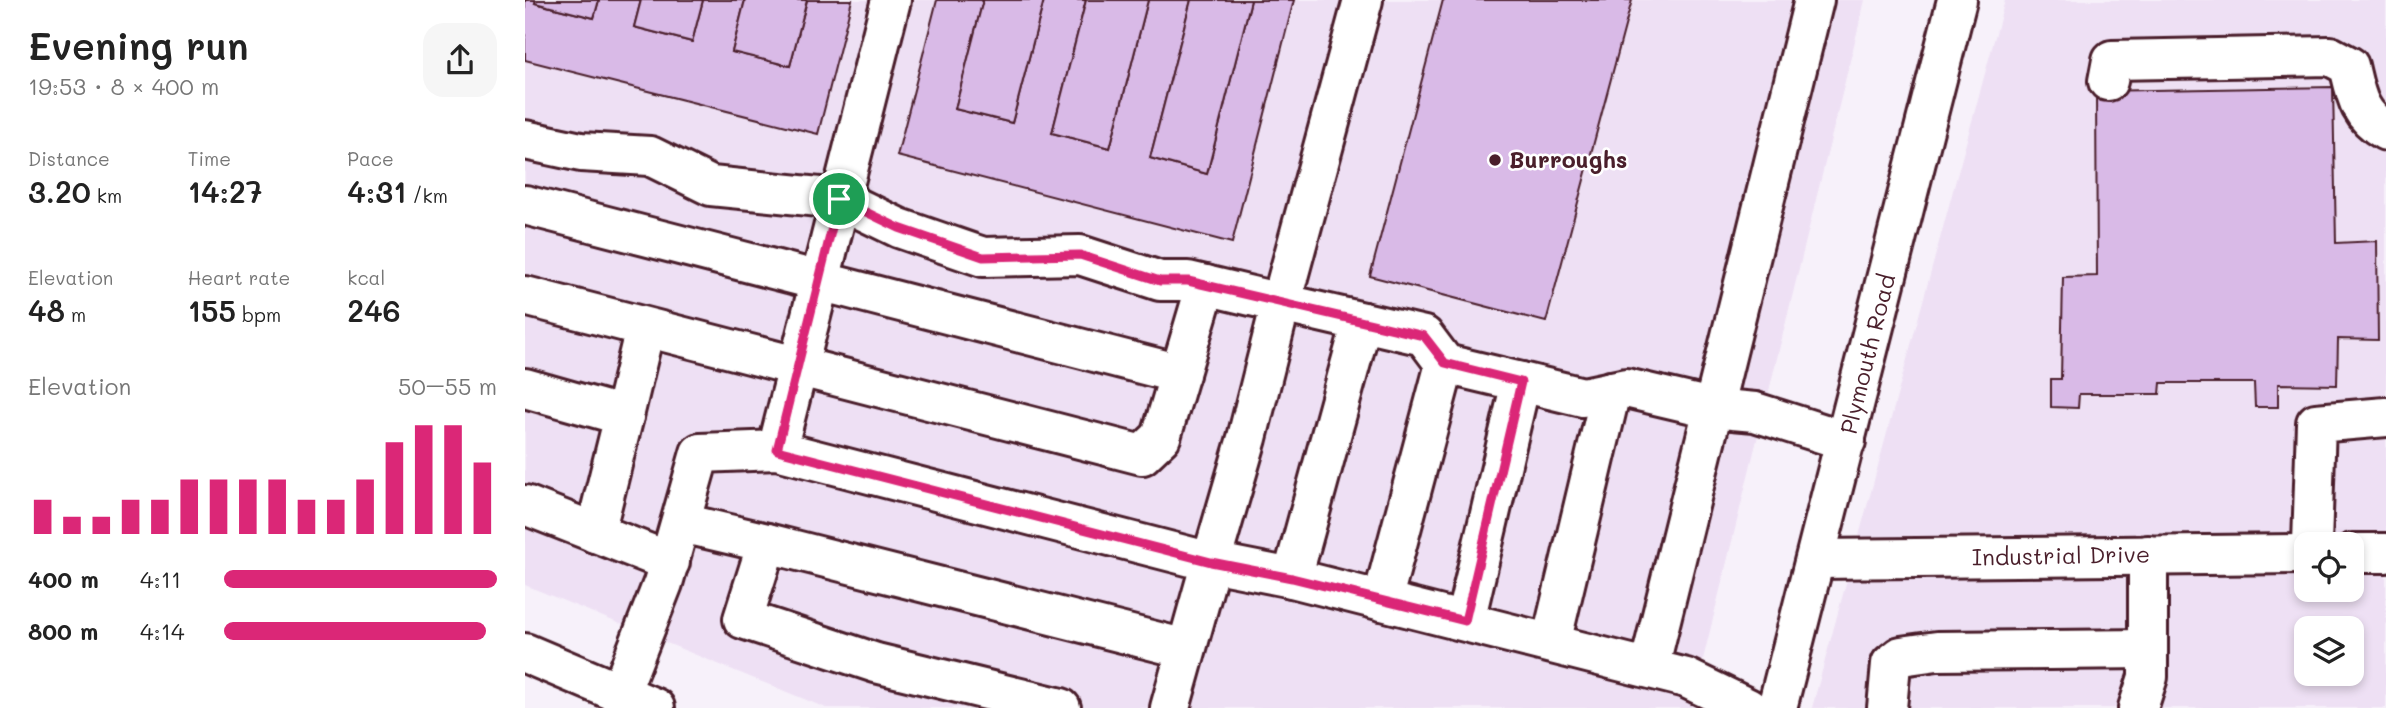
<!DOCTYPE html>
<html lang="en">
<head>
<meta charset="utf-8">
<style>
  :root { --surface:#fff; --page:#f6f6f6; --text:#222; --muted:#767676; --accent:#db2777 }
  body { margin:0; font-family:Mali,sans-serif; background:var(--page); color:var(--text); height:100vh; display:flex; flex-direction:column; font-size:26px; white-space:nowrap }
  * { box-sizing:border-box; margin:0 }
  p { font-size:23px; color:var(--muted) }
  .icon { flex:none; width:38px; height:38px; fill:none; stroke:currentColor; stroke-width:2; stroke-linecap:round; stroke-linejoin:round }
  .map { position:relative; flex:1; overflow:hidden }
  .sheet { display:flex; flex-direction:column; background:var(--surface); width:525px }
  .sheet>* { flex:none }
  .controls { position:absolute; left:1769px; top:532px; display:grid; gap:14px }
  .controls a { display:grid; place-items:center; width:70px; height:70px; border-radius:14px; background:var(--surface); box-shadow:0 4px 10px #0003; font-size:35px }
  .pin { position:absolute; display:grid; place-items:center; width:60px; height:60px; color:#fff; margin:-30px; border:4px solid #fff; border-radius:50%; box-shadow:0 2px 7px #0007 }
  .round { display:grid; place-items:center; flex:none; width:74px; height:74px; border-radius:21px; background:var(--page) }
  .head { display:flex; align-items:center; justify-content:space-between; height:119px; padding:0 28px }
  h1 { font-size:38px; font-weight:600; line-height:52px }
  .stats { display:grid; grid-template-columns:repeat(3,1fr); gap:10px; height:119px; padding:7px 28px }
  .stats div { display:grid; align-content:center }
  .stats b { font-size:30px; font-weight:600 }
  .stats small { font-size:19px; font-weight:400 }
  .stats p { font-size:19px }
  .chart { height:196px; padding:14px 28px }
  .chart p { display:flex; justify-content:space-between }
  .chart svg { width:100%; height:126px; margin-top:7px; stroke:var(--accent); stroke-width:6 }
  ul { padding:0 28px; list-style:none; font-size:23px }
  li { display:grid; grid-template-columns:112px 84px 1fr; align-items:center; height:52px }
  li i { height:18px; border-radius:9px; background:var(--accent) }
  main { display:flex; flex:1; min-height:0 }
  .map>svg:first-child { display:block }
  .built { fill:#eee0f4; fill-rule:evenodd }
  .building { fill:#d9bae7; stroke:#4a1f2b; stroke-width:2 }
  .lines { fill:none; stroke-linecap:round; stroke-linejoin:round }
  .minor-casing { stroke:#4a1f2b; stroke-width:44 }
  .major-casing { stroke:#4a1f2b; stroke-width:44 }
  .minor { stroke:#fff; stroke-width:38 }
  .major { stroke:#fff; stroke-width:38 }
  .route-casing { stroke:#fff; stroke-width:14 }
  .route { stroke:#db2777; stroke-width:9 }
  .poi-dot { fill:#4a1f2b; stroke:#fff; stroke-width:2.5 }
  .labels { text-anchor:middle; stroke-width:5; stroke-linejoin:round; paint-order:stroke }
  .poi-label { font-size:23px; font-weight:bold; fill:#4a1f2b; stroke:#fff; text-anchor:start }
  .street-label { font-size:23px; fill:#4a1f2b; stroke:#fff }
</style>
</head>
<body>
<main>
<section class="sheet">
<div class="head"><div><h1>Evening run</h1><p>19:53 · 8 × 400 m</p></div><a class="round"><svg class="icon" aria-label="share" viewBox="0 0 24 24"><path d="M12 15V3M7 8l5-5 5 5M5 13v7h14v-7"/></svg></a></div>
<div class="stats">
<div><p>Distance</p><b>3.20<small> km</small></b></div>
<div><p>Time</p><b>14:27</b></div>
<div><p>Pace</p><b>4:31<small> /km</small></b></div>
</div>
<div class="stats">
<div><p>Elevation</p><b>48<small> m</small></b></div>
<div><p>Heart rate</p><b>155<small> bpm</small></b></div>
<div><p>kcal</p><b>246</b></div>
</div>
<div class="chart"><p><span>Elevation</span>50–55 m</p>
<svg viewBox="0 0 160 44" preserveAspectRatio="none"><path d="M5 44V32M15 44V38M25 44V38M35 44V32M45 44V32M55 44V25M65 44V25M75 44V25M85 44V25M95 44V32M105 44V32M115 44V25M125 44V12M135 44V6M145 44V6M155 44V19"/></svg>
</div>
<ul>
<li><b>400 m</b>4:11<i style="width:100%"></i></li>
<li><b>800 m</b>4:14<i style="width:96%"></i></li>
</ul>
</section>
<div class="map">
<svg width="1861" height="708" viewBox="0 0 1861 708">
  <rect width="100%" height="100%" fill="#f7f1fa"/>
  <filter id="ink" filterUnits="userSpaceOnUse"><feTurbulence type="fractalNoise" baseFrequency=".0143" numOctaves="2"/><feDisplacementMap in="SourceGraphic" scale="14" xChannelSelector="R" yChannelSelector="G"/><feConvolveMatrix kernelMatrix="1 2 1 2 8 2 1 2 1" color-interpolation-filters="sRGB"/></filter>
  <g filter="url(#ink)">
    <!-- built -->
    <g class="built">
      <polygon points="0,0 1340,0 1166,708 301,708 0,585"/>
      <path d="M1480,0H1861V708H1287ZM1782,544H1827V590H1782ZM1782,628H1827V674H1782Z"/>
    </g>
    <!-- building -->
    <g class="building">
      <polygon points="0,0 11,0 10,3 69,18 74,0 116,0 109,27 167,42 178,0 220,0 207,52 265,66 282,0 327,0 293,134 0,60"/>
      <polygon points="11,0 74,0 69,18 10,3"/>
      <polygon points="116,0 178,0 167,42 109,27"/>
      <polygon points="220,0 282,0 265,66 207,52"/>
      <polygon points="412,0 458,0 430,109 487,123 519,0 561,0 527,133 585,148 623,0 666,0 625,158 682,174 726,0 769,0 707,243 372,156"/>
      <polygon points="458,0 519,0 487,123 430,109"/>
      <polygon points="561,0 623,0 585,148 527,133"/>
      <polygon points="666,0 726,0 682,174 625,158"/>
      <polygon points="918,0 1107,0 1021,322 845,276"/>
      <polygon points="1808,87 1811,243 1852,241 1853,340 1813,339 1812,385 1753,384 1753,407 1730,407 1729,383 1636,383 1635,394 1554,394 1553,408 1526,407 1526,379 1536,379 1538,277 1572,276 1571,91"/>
    </g>
    <g class="lines">
      <!-- minor casing -->
      <g class="minor-casing">
        <g id="minor">
          <path d="M1583,81L1587,60L1805,56L1824,66C1831,95 1833,115 1861,131"/>
          <polyline points="0,140 56,152 125,156 186,186 314,199 374,228 458,257 555,255 635,281 663,281 756,303 838,0"/>
          <polyline points="0,205 655,374"/>
          <polyline points="0,296 617,455 636,437 681,285"/>
          <polyline points="0,388 99,416 70,533"/>
          <polyline points="99,416 120,328"/>
          <polyline points="252,450 366,0"/>
          <polyline points="0,505 145,562"/>
          <polyline points="157,523 242,543 218,619 351,663 536,708"/>
          <polyline points="242,543 661,649"/>
          <polyline points="1787,544 1791,423 1861,417"/>
          <polyline points="1827,553 1861,553"/>
          <polyline points="1291,559 1782,554"/>
          <polyline points="767,578 837,322"/>
          <polyline points="857,601 920,364"/>
          <polyline points="940,621 996,382"/>
          <polyline points="1026,643 1086,391"/>
          <polyline points="0,653 130,708"/>
          <polyline points="1124,668 1289,0"/>
          <polyline points="95,693 138,583 175,453 252,450 686,562 722,438 756,303 899,336 920,364 996,382 1058,397 1101,388 1186,408 1230,412 1321,441"/>
          <polyline points="645,708 686,562 767,578 1161,678 1223,708"/>
          <polyline points="1362,708 1366,664 1376,656 1412,651 1623,649"/>
          <polyline points="1613,708 1623,677 1623,555"/>
        </g>
      </g>
      <!-- major casing -->
      <g class="major-casing">
        <polyline id="major" points="1252,708 1432,0"/>
      </g>
      <!-- minor -->
      <use href="#minor" class="minor"/>
      <!-- major -->
      <use href="#major" class="major"/>
    </g>
  </g>
  <g class="lines" filter="url(#ink)">
    <!-- route casing -->
    <g class="route-casing">
      <polygon id="route" points="314,199 374,228 458,257 555,255 635,281 663,281 899,336 920,363 996,382 940,621 767,578 686,562 252,450"/>
    </g>
    <!-- route -->
    <use href="#route" class="route"/>
  </g>
  <!-- markers -->
  <circle class="poi-dot" cx="970" cy="160" r="7"/>
  <g class="labels">
    <!-- poi labels -->
    <g class="poi-label">
      <text x="984" y="168">Burroughs</text>
    </g>
    <!-- street labels -->
    <g class="street-label">
      <text transform="translate(1343 354) rotate(-76)" y="8">Plymouth Road</text>
      <text transform="translate(1536 556) rotate(-1)" y="8">Industrial Drive</text>
    </g>
  </g>
</svg>
<div class="controls">
<a><svg class="icon" aria-label="locate" viewBox="0 0 24 24"><circle cx="12" cy="12" r="6"/><path d="M12 2v4M12 18v4M2 12h4M18 12h4"/></svg></a>
<a><svg class="icon" aria-label="layers" viewBox="0 0 24 24"><path d="M12 4l9 5-9 5-9-5zM3 14l9 5 9-5"/></svg></a>
</div>
<div class="pin" style="left:314px;top:199px;background:#1e9e55"><svg class="icon" aria-label="arrive" viewBox="0 0 24 24"><path d="M6 21V4h12l-3 4 3 4H6"/></svg></div>
</div>
</main>
</body>
</html>
